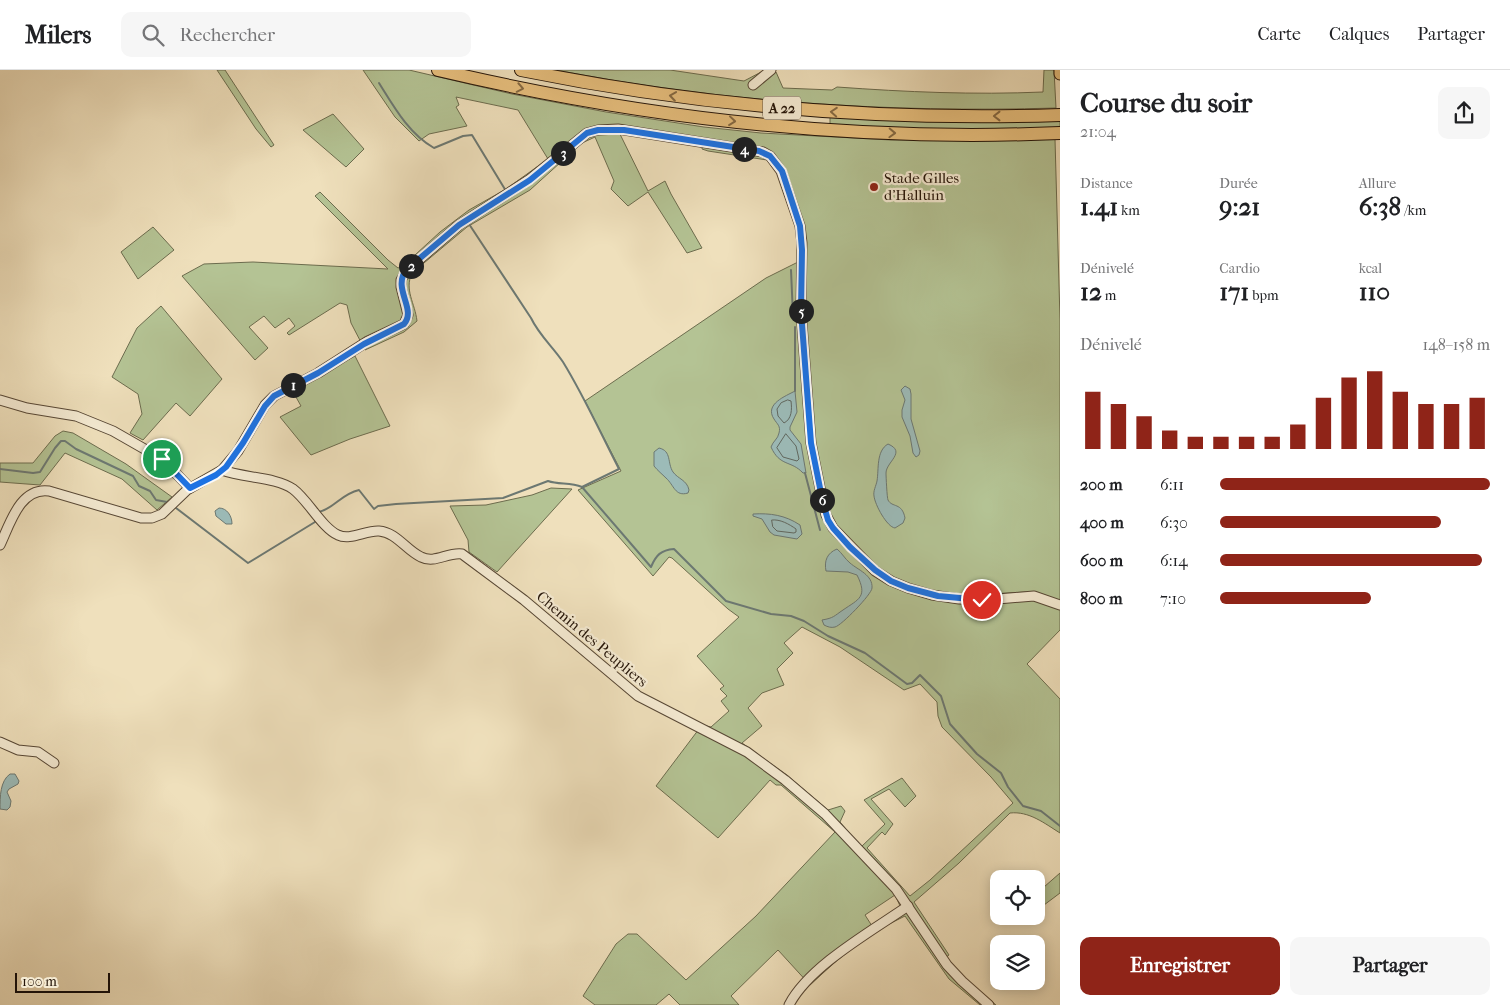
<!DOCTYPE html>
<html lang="fr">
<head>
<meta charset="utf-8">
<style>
  :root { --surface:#fff; --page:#f6f6f6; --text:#202124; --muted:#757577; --line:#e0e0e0; --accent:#8f2418 }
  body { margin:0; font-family:"IM FELL French Canon",serif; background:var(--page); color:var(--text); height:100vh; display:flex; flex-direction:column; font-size:19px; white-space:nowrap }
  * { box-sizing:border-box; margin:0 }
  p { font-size:16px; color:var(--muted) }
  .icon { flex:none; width:28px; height:28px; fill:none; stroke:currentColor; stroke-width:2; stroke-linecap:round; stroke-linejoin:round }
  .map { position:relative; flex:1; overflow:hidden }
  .drawer { display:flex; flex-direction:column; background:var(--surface); width:450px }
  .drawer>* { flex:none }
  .buttons { position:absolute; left:990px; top:800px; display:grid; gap:10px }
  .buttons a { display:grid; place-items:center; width:55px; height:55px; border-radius:10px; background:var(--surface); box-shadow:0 2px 12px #0003; font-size:25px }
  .scale { position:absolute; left:15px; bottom:12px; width:95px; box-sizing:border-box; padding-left:5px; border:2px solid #241408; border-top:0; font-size:14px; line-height:18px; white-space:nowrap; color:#241408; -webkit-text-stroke:4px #f5ebd3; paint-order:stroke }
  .pin { position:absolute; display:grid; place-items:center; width:42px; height:42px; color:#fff; margin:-21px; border:2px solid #fff; border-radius:50%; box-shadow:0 1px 5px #0007 }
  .km { position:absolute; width:25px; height:25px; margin:-12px; border-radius:50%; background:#222; color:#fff; font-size:14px; line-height:25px; text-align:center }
  .round { display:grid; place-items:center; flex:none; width:52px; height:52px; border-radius:10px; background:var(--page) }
  .overview { display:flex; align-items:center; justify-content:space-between; height:85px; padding:0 20px }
  h1 { font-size:28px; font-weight:700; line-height:38px }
  .metrics { display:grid; grid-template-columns:repeat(3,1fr); gap:8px; height:85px; padding:5px 20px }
  .metrics div { display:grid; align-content:center }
  .metrics b { font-size:25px; font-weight:700 }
  .metrics small { font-size:14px; font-weight:400 }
  .metrics p { font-size:14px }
  .chart { height:140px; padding:10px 20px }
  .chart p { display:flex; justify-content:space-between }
  .chart svg { width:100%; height:90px; margin-top:5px; stroke:var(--accent); stroke-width:6 }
  .action { display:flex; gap:10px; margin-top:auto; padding:10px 20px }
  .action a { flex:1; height:58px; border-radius:10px; background:var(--accent); color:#fff; font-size:20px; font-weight:700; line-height:58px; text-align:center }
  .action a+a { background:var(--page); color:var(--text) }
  ul { padding:0 20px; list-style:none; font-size:16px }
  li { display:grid; grid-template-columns:80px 60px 1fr; align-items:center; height:38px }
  li i { height:12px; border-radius:6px; background:var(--accent) }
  header { display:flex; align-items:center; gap:30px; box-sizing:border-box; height:70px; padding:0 25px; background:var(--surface); border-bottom:1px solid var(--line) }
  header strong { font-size:24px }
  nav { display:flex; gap:28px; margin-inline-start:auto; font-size:18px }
  .search { width:350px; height:45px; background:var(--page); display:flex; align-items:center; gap:12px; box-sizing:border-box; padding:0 18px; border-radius:10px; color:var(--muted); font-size:19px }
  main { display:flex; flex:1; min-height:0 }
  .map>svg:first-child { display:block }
  .green { fill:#b4c394; stroke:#6c6c4e; fill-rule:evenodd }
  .water { fill:#9cbbb8; stroke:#6c7872 }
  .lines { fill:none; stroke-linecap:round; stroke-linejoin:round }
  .shore { stroke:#606860; stroke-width:1 }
  .stream { stroke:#6c7872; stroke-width:2 }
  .minor-casing { stroke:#574735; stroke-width:11 }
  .major-casing { stroke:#241408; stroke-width:13 }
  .highway-casing { stroke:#241408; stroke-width:14 }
  .minor { stroke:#f5ebd3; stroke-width:9 }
  .major { stroke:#e8c07e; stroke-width:11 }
  .highway { stroke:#e8c07e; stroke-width:12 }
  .oneway { stroke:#866a43 }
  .route-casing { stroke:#fff; stroke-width:10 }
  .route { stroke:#1a73e8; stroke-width:6 }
  .poi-dot { fill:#8f2418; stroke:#f5ebd3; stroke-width:2 }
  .labels { text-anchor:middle; stroke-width:4.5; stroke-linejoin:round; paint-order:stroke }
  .shield { fill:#f5ebd3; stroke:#635445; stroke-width:1 }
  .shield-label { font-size:14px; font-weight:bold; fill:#241408 }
  .poi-label { font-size:15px; fill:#241408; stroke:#f5ebd3; text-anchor:start }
  .street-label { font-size:15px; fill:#241408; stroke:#f5ebd3 }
</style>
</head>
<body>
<header>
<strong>Milers</strong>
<div class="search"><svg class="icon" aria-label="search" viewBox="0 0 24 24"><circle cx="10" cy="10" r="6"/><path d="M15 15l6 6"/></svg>Rechercher</div>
<nav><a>Carte</a><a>Calques</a><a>Partager</a></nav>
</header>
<main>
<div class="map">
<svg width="1060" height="935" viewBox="0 0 1060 935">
  <rect width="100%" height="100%" fill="#efe0bc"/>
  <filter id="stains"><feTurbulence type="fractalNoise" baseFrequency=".004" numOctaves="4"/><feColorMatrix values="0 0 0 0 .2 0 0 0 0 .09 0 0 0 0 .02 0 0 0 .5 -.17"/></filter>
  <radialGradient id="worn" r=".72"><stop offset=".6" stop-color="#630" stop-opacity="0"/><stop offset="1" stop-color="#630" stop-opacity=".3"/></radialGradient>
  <!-- green -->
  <g class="green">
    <polygon points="217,0 225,0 274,75 271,77 256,59"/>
    <path d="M363,0H409L512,24L606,42L704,57L761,63L891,70L1055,69L1060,250V532L1038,523L1025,522L955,526L942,530L956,533H985L1030,528L1060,538V560L1027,594L1060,629V763C1044,753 1029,741 1010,743L959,793L914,832L949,885L945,888L961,905L996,935H980L949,909L905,846L873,862L834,893L810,915L778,880L731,926L739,935H680L669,924L656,935H595L583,926L616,874L628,864H637L686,910L756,846L835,762L781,715H776L770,710L718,768L656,716L702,655L711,657L729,641L721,631L727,626L720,619L724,616L697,586L739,547L728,539L672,488L669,487L653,506L578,420L621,401L585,331L766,208L798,192L797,155L778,104L767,90L708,81L702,79L703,69L644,59L616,56L648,121L665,111L671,124L702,178L687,183L648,122L628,136L611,119L614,111L595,67L582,73L530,120L467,157L412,203C404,220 415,233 417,251L404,262L365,280L351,253L347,235L340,233L289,265L287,263L295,256L289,248L275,258L264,246L249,257L268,278L255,290L182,206L204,194L253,192L388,199L315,126L320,122L388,190L398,198L403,196L440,162L469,140L506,119L548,89L518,40L456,27L459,35L456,37L467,56L429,64L419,71L395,47ZM802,557L840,577L904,620L920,614L937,632L938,646L942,657L991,707L1013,733L930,810L910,826L867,778L882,762L885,765L893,754L871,729L889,719L905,737L916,726L902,708L864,730L885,754L861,777L840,752L845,741L841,736L828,740L788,706L742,673L762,656L748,638L762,623L784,615L777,599L793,583L784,573ZM895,825L901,838L872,856L865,845Z"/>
    <path d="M556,0H670L744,11L765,0L776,2L783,18L832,20L837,17C906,22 974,25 1043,22L1044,0H1054L1056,38C889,43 720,32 556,0Z"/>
    <polygon points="333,44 364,79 346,97 303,60"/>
    <polygon points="830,46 1060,49 1060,58 950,60 830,55"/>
    <polygon points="153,157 174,180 138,209 121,182"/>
    <polygon points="161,236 222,309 190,346 176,333 143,370 130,363 142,344 138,324 112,307 137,258"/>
    <polygon points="355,286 390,356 350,369 311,385 280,347 301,336 292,320"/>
    <polygon points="63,361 73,363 126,394 172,427 157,440 122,409 65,383 40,415 0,412 0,393 33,393 55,366"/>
    <polygon points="551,418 572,419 497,502 469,482 468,470 450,436 486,435 532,425"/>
    <polygon points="1060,803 1060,823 1036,841 1036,824"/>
  </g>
  <!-- water -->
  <g class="water">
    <polygon points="905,316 910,319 911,324 911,349 920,381 919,385 916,387 913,383 910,366 902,347 902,340 905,330 901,320"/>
    <path d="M795,321L797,342L790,357V360L801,374L806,403H803C791,390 780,397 771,377C773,371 778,369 779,363C781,356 777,354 774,349C764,334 786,326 795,321Z"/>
    <path d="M888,374C907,382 886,392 886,403C886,406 887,428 888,430C892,438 902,432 905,448L903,453L895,458C887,457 875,435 874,426C873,421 876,416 877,411C879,399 876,381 888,374Z"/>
    <path d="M659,378C672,381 667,393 673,402C678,409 687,410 689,420L688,423C675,427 674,415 666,408C662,404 658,401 654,396V382Z"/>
    <path d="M219,438C227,438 232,446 232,454H226L216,446L215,441Z"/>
    <path d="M753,444C770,443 785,445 800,455L802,464L797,469L774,465L770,462L762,449L753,446Z"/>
    <path d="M837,479C842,483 845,489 850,493C858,500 873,505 872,518C872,524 841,556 835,557C831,558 828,557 824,555L822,550C834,548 834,546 843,540C859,529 868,527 857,505L848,502L826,501C824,491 827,483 837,479Z"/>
    <path d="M10,704H15L19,711L18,714L9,719L7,722L11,731L10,737L7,740L0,739C0,727 0,711 10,704Z"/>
  </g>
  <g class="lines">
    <!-- shore -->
    <g class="shore">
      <path d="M788,330L791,331C792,339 792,349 784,353L778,346L777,339L781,333Z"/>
      <polygon points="786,364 796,376 799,389 797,391 783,387 777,378"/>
      <path d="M772,450C780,449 789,454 796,459V462L794,463L777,461L773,457Z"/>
    </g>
    <!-- stream -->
    <g class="stream">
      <path d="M379,13C394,37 409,64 434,78L463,66L472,65L506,121"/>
      <path d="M469,154L531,248C539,265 553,277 563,292C584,326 601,364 619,399L582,417"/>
      <polyline points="791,200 793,246"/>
      <polyline points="795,257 795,321"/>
      <polyline points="0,399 33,403 40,402 55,378 61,371 65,371 76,379 133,406 139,416 150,421 156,430 167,432"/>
      <polyline points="805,403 820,460"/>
      <polyline points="176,438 248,493 315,452 315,448"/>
      <path d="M319,442C335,438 341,424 359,420L374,439L378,436L396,434L503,428L548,411C559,415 570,412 582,417L651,497C656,485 661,480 674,479L726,531L771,544L791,546L804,551L828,566L865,583L907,614L912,613L920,605L941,626L950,654L977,684L1001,703L1008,717L1023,736L1041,741L1060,756"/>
    </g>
    <!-- minor casing -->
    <g class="minor-casing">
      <g id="minor">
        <polyline points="753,15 771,0"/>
        <polyline points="0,330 27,338 76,346 113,361 162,389 190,418"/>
        <path d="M222,400C243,408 276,407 293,419C308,430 322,458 338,465C350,471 366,460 379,461C396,462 407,481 421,487C435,494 447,482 462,484L524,530L638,626L747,682L785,710L825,744L896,819L947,895L962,911L989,935"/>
        <path d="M0,475C10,454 20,417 49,421L141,448H152L162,444L187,420L222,400L238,381L265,335L274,326L318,303L368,271L404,254L408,245L401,217V210L407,200L459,155L530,109L587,63L598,60L618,59L763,82L770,86L781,101L800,156L802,173L801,241L811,373L823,433L826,445L833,458L875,501L891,511L908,518L932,525L959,529L986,530L1034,526L1060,535"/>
        <polyline points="0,672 18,680 38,682 54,693"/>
        <path d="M789,935C809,896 872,861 908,836"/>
      </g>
    </g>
    <!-- major casing -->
    <g class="major-casing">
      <polyline id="major" points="1060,0 1060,4"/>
    </g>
    <!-- highway casing -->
    <g class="highway-casing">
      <g id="highway">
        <path d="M438,0C641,48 851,72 1060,63"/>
        <path d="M521,0C698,36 879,51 1060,45"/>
      </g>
    </g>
    <!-- minor -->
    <use href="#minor" class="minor"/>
    <!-- major -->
    <use href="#major" class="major"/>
    <!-- highway -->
    <use href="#highway" class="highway"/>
  </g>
  <!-- one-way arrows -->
  <defs><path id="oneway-chevron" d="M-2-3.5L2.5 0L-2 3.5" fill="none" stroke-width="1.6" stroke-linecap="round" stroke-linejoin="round" transform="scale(1.25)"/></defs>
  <g class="oneway">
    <use href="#oneway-chevron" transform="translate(520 18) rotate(11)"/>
    <use href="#oneway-chevron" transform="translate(673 26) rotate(-172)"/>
    <use href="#oneway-chevron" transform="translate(834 42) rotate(-176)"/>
    <use href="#oneway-chevron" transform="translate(997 46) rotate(180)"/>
    <use href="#oneway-chevron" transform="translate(732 51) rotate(6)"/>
    <use href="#oneway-chevron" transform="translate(892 63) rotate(2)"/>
  </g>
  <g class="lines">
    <!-- route casing -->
    <g class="route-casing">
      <path id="route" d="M162,389L190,418L216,405L226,397L243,373L265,336L274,326L318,303L364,274L404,254C417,239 392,219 406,200L459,155L530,110L587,63L598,60H624L759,81L770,86L782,101L800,156L802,180L801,241L811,373L823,433L828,450L833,458L850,477L875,500L891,511L908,518L938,526L982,530"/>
    </g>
    <!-- route -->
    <use href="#route" class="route"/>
  </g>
  <!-- markers -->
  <circle class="poi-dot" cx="874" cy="117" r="5"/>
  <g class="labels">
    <!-- shield labels -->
    <rect class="shield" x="763" y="26.5" width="38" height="23" rx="4"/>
    <g class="shield-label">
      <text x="782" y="43">A 22</text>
    </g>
    <!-- poi labels -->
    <g class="poi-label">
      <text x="884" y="113">Stade Gilles<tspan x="884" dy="17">d'Halluin</tspan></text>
    </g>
    <!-- street labels -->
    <g class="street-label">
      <text transform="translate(592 569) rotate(40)" y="5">Chemin des Peupliers</text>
    </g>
  </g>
  <rect width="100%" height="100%" filter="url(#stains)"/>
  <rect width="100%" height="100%" fill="url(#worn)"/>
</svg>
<div class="buttons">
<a><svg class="icon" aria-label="locate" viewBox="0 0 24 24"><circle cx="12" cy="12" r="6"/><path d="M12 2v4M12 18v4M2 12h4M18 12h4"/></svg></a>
<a><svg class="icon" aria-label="layers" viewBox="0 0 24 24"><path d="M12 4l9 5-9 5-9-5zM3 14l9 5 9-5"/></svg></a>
</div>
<div class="scale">100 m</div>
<div class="pin" style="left:162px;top:389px;background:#1e9e55"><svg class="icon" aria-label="arrive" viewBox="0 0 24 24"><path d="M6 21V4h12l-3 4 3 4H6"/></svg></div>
<div class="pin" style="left:982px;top:530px;background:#d93025"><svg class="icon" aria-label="check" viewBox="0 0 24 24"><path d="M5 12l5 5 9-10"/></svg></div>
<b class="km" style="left:293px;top:315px">1</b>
<b class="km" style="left:411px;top:196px">2</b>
<b class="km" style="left:563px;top:83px">3</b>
<b class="km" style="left:744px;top:79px">4</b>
<b class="km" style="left:801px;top:241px">5</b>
<b class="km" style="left:822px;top:430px">6</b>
</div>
<section class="drawer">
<div class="overview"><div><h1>Course du soir</h1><p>21:04</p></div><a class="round"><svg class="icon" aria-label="share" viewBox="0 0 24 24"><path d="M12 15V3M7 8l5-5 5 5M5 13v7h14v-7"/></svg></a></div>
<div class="metrics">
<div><p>Distance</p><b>1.41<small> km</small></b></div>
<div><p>Durée</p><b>9:21</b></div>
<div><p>Allure</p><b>6:38<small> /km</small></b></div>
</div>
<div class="metrics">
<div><p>Dénivelé</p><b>12<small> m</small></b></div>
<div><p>Cardio</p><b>171<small> bpm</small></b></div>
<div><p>kcal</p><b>110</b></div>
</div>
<div class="chart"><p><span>Dénivelé</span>148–158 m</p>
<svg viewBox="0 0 160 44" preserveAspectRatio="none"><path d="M5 44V16M15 44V22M25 44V28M35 44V35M45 44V38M55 44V38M65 44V38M75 44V38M85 44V32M95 44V19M105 44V9M115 44V6M125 44V16M135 44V22M145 44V22M155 44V19"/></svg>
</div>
<ul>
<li><b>200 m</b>6:11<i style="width:100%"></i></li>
<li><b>400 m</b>6:30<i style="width:82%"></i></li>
<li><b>600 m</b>6:14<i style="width:97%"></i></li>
<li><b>800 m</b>7:10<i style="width:56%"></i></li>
</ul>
<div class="action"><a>Enregistrer</a><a>Partager</a></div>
</section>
</main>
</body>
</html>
